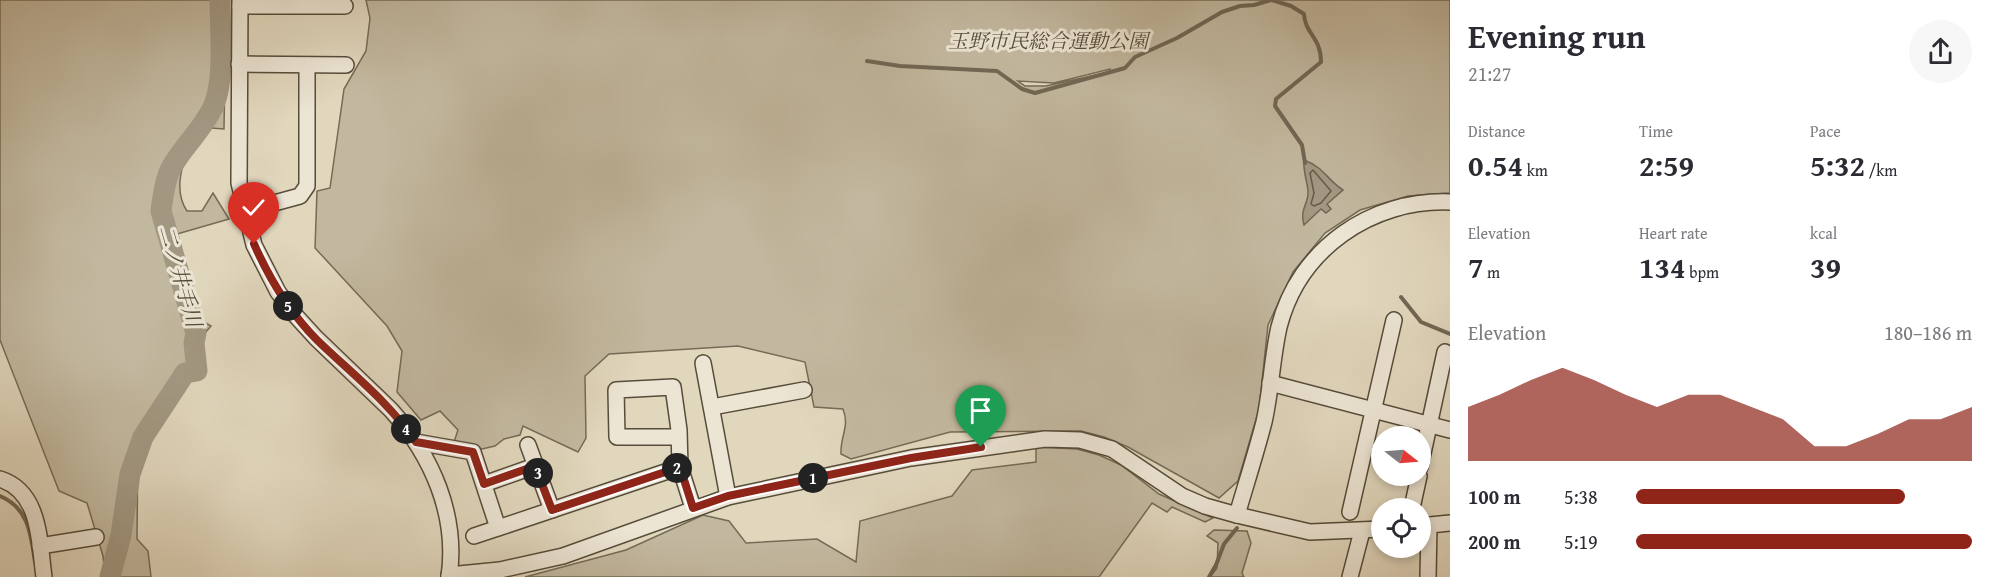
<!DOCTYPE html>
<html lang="en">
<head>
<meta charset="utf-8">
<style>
  :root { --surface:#fff; --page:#f7f7f7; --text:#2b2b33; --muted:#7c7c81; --accent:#8f2418 }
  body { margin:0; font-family:"Gentium Book Plus","Noto Serif JP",serif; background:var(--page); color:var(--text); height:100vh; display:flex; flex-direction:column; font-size:22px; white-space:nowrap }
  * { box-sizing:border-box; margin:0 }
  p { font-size:20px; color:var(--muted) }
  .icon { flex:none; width:33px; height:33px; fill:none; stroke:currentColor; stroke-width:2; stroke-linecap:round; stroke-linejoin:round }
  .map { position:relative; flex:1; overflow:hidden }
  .side { display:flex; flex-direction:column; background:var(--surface); width:540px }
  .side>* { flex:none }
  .needle { width:39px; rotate:107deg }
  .controls { position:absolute; left:1371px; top:426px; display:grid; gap:12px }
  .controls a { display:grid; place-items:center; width:60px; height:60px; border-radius:50%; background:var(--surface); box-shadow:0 3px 9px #0003; font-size:30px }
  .pin { position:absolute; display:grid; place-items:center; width:51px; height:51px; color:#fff; margin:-62px -26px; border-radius:50% 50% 50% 0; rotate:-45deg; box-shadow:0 0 6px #0007 }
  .pin .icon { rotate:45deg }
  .km { position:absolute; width:30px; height:30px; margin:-15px; border-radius:50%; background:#222; color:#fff; font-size:16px; line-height:30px; text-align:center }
  .round { display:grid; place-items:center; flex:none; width:63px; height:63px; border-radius:32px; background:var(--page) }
  .overview { display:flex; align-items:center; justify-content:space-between; height:102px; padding:0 18px }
  h1 { font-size:33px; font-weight:700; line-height:45px }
  .stats { display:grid; grid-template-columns:repeat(3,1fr); gap:9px; height:102px; padding:6px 18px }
  .stats div { display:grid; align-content:center }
  .stats b { font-size:30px; font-weight:700 }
  .stats small { font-size:16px; font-weight:400 }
  .stats p { font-size:16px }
  .chart { height:168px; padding:12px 18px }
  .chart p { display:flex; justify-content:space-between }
  .chart svg { width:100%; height:108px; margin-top:6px; fill:var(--accent); opacity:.7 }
  ul { padding:0 18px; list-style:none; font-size:20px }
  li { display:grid; grid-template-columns:96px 72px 1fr; align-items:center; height:45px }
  li i { height:15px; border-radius:8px; background:var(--accent) }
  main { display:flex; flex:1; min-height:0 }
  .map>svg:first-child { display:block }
  .green { fill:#c2b89f; stroke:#756b57; stroke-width:1.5; fill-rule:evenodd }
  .water { fill:#a29882; stroke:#716754; stroke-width:1.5 }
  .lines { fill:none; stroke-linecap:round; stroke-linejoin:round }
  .shore { stroke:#655b48; stroke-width:1.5 }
  .stream { stroke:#716754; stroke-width:4 }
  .river { stroke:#a29882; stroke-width:21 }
  .minor-casing { stroke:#564c3a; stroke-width:18 }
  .minor { stroke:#ece5d4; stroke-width:15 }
  .route-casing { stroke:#fff; stroke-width:12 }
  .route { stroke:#8f2418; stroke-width:8 }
  .labels { text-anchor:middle; stroke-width:6; stroke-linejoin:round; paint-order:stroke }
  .park-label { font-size:20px; font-style:italic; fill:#564c3a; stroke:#ece5d4 }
  .water-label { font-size:21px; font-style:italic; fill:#534937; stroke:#ece5d4 }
</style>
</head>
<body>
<main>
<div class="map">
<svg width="1450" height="577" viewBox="0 0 1450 577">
  <rect width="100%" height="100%" fill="#e1d7bd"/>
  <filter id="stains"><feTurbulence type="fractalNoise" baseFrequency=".00333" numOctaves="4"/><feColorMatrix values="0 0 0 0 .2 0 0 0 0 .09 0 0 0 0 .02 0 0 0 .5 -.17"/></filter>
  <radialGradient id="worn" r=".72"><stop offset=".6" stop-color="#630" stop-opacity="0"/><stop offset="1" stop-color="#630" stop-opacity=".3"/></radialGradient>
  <!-- green -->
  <g class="green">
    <path d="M0,0H226L224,129L197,127C187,153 170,186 187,211H202L213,193L229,219L177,234L202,321L211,326L199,340L188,364L138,435L137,539L148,551L151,577H105L103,556L87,503L59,491L0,340Z"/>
    <path d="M366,0H1450V193L1408,196L1360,210L1325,233L1293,272L1268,325L1259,409L1238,481L1219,498L1128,447L1104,437L1081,431L950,432L851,459L841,454C840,436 850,427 843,409L814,407L805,362L738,346L609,354L585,376L586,438L578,452L523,426L520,435L504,439L495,446L482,449L454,442L458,430L440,411L421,420L397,392L402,351L387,326L315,248L317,191L330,188L344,89L366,51L370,18ZM1110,69L1109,72L1046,86H1025L1018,81L1054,83Z"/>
    <polygon points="1036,447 1077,449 1099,455 1121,465 1159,494 1213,518 1205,522 1172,507 1167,512 1152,503 1099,577 525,577 626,550 703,515 729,521 746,543 817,539 856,562 860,521 952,496 972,470 1036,462"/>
    <polygon points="1214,530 1247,531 1251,543 1242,573 1244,577 1210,577 1217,568 1218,543 1207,536"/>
  </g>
  <!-- water -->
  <path class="water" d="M1304,160C1325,168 1326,179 1343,190L1327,204L1331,209L1326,213L1321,209L1304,225C1299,209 1309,204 1308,191C1307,180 1303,172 1304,160Z"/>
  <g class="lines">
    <!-- shore -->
    <polygon class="shore" points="1313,170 1331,191 1321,203 1314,206 1311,204 1314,193 1310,173"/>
    <!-- stream -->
    <g class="stream">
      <path d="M1272,0L1291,6L1304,14C1305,34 1321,37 1321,62L1276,99L1275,106L1302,145L1305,163"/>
      <polyline points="867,61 900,66 997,71 1022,89 1035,93 1125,68 1135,57 1177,38 1222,12 1240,6 1254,5 1271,0"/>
      <polyline points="1401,297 1421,322 1450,334"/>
      <path d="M0,496C29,508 31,535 35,562"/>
      <polyline points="1209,577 1216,565 1224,544 1237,528"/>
    </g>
    <!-- river -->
    <path class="river" d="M110,577L121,535L130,474L143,437L185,373L197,371L194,343L196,333L161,211C163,197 164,183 170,170C182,147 203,130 214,105C225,78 220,30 220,0"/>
    <!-- minor casing -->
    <g class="minor-casing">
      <g id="minor">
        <path d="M240,0L239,183L254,245L278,292L295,315L316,338L391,410C432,456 458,515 449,577"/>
        <polyline points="240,6 345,6"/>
        <polyline points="239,64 346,65"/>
        <polyline points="245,211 300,196 307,186 307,65"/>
        <polyline points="703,363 728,497"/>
        <polyline points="1270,383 1450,430"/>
        <polyline points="712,407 804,390"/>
        <polyline points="679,437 617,437 616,390 673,387 679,430 680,467"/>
        <polyline points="416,442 473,452 498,528 474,536"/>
        <polyline points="528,445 552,510"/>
        <polyline points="1420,467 1445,352"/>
        <path d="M0,479C41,492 39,542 44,577"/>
        <polyline points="484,484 535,466"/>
        <polyline points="1412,508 1419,476"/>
        <polyline points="1350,512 1394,320"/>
        <path d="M1237,515C1246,484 1256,453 1264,422C1271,391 1272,358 1279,327C1299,249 1371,199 1450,202"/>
        <polyline points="1420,526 1450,523"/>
        <polyline points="498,528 680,467 693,508"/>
        <polyline points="40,546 96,537"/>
        <polyline points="449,575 500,570 563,556 728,497 911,458 1045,439 1080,440 1112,449 1182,496 1205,506 1237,515 1310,532 1382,529"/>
        <polyline points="1350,577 1362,531"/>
        <polyline points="1428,577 1429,525"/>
      </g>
    </g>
    <!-- minor -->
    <use href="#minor" class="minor"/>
  </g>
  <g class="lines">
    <!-- route casing -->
    <g class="route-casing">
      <path id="route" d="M254,244C270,280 289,312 317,340C351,373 389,402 416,442L473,452L484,484L535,466L552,510L680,467L693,508L728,496L911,458L981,447"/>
    </g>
    <!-- route -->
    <use href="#route" class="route"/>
  </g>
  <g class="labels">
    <!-- park labels -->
    <g class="park-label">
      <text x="1048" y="48">玉野市民総合運動公園</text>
    </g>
    <!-- water labels -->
    <g class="water-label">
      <text transform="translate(180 276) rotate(74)" y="7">二ノ井手川</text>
    </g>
  </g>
  <rect width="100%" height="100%" filter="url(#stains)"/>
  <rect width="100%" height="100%" fill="url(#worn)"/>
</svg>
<div class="controls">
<a><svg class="needle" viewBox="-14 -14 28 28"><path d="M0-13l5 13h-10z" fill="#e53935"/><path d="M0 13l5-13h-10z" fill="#7c7c81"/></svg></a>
<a><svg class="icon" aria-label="locate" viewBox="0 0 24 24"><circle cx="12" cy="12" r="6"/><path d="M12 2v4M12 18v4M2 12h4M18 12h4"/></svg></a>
</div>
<div class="pin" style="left:981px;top:447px;background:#1e9e55"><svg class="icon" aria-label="arrive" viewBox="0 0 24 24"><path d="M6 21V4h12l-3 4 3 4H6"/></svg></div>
<div class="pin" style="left:254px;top:244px;background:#d93025"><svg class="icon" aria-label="check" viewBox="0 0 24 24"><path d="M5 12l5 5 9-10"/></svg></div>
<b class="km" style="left:813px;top:478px">1</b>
<b class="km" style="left:677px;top:468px">2</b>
<b class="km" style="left:538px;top:473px">3</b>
<b class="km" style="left:406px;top:429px">4</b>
<b class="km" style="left:288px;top:306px">5</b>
</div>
<section class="side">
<div class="overview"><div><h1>Evening run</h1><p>21:27</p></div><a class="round"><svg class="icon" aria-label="share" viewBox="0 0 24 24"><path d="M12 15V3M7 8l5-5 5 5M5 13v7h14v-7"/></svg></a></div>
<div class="stats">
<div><p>Distance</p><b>0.54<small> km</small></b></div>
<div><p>Time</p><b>2:59</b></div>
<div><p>Pace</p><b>5:32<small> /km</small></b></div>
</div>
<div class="stats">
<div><p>Elevation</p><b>7<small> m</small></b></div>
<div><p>Heart rate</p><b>134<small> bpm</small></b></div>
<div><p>kcal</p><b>39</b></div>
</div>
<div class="chart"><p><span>Elevation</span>180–186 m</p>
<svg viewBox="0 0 160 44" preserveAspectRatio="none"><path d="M0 44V22L10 17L20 11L30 6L40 11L50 17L60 22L70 17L80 17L90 22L100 27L110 38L120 38L130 33L140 27L150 27L160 22V44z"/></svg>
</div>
<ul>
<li><b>100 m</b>5:38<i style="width:80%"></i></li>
<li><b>200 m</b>5:19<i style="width:100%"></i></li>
</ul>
</section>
</main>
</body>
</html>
